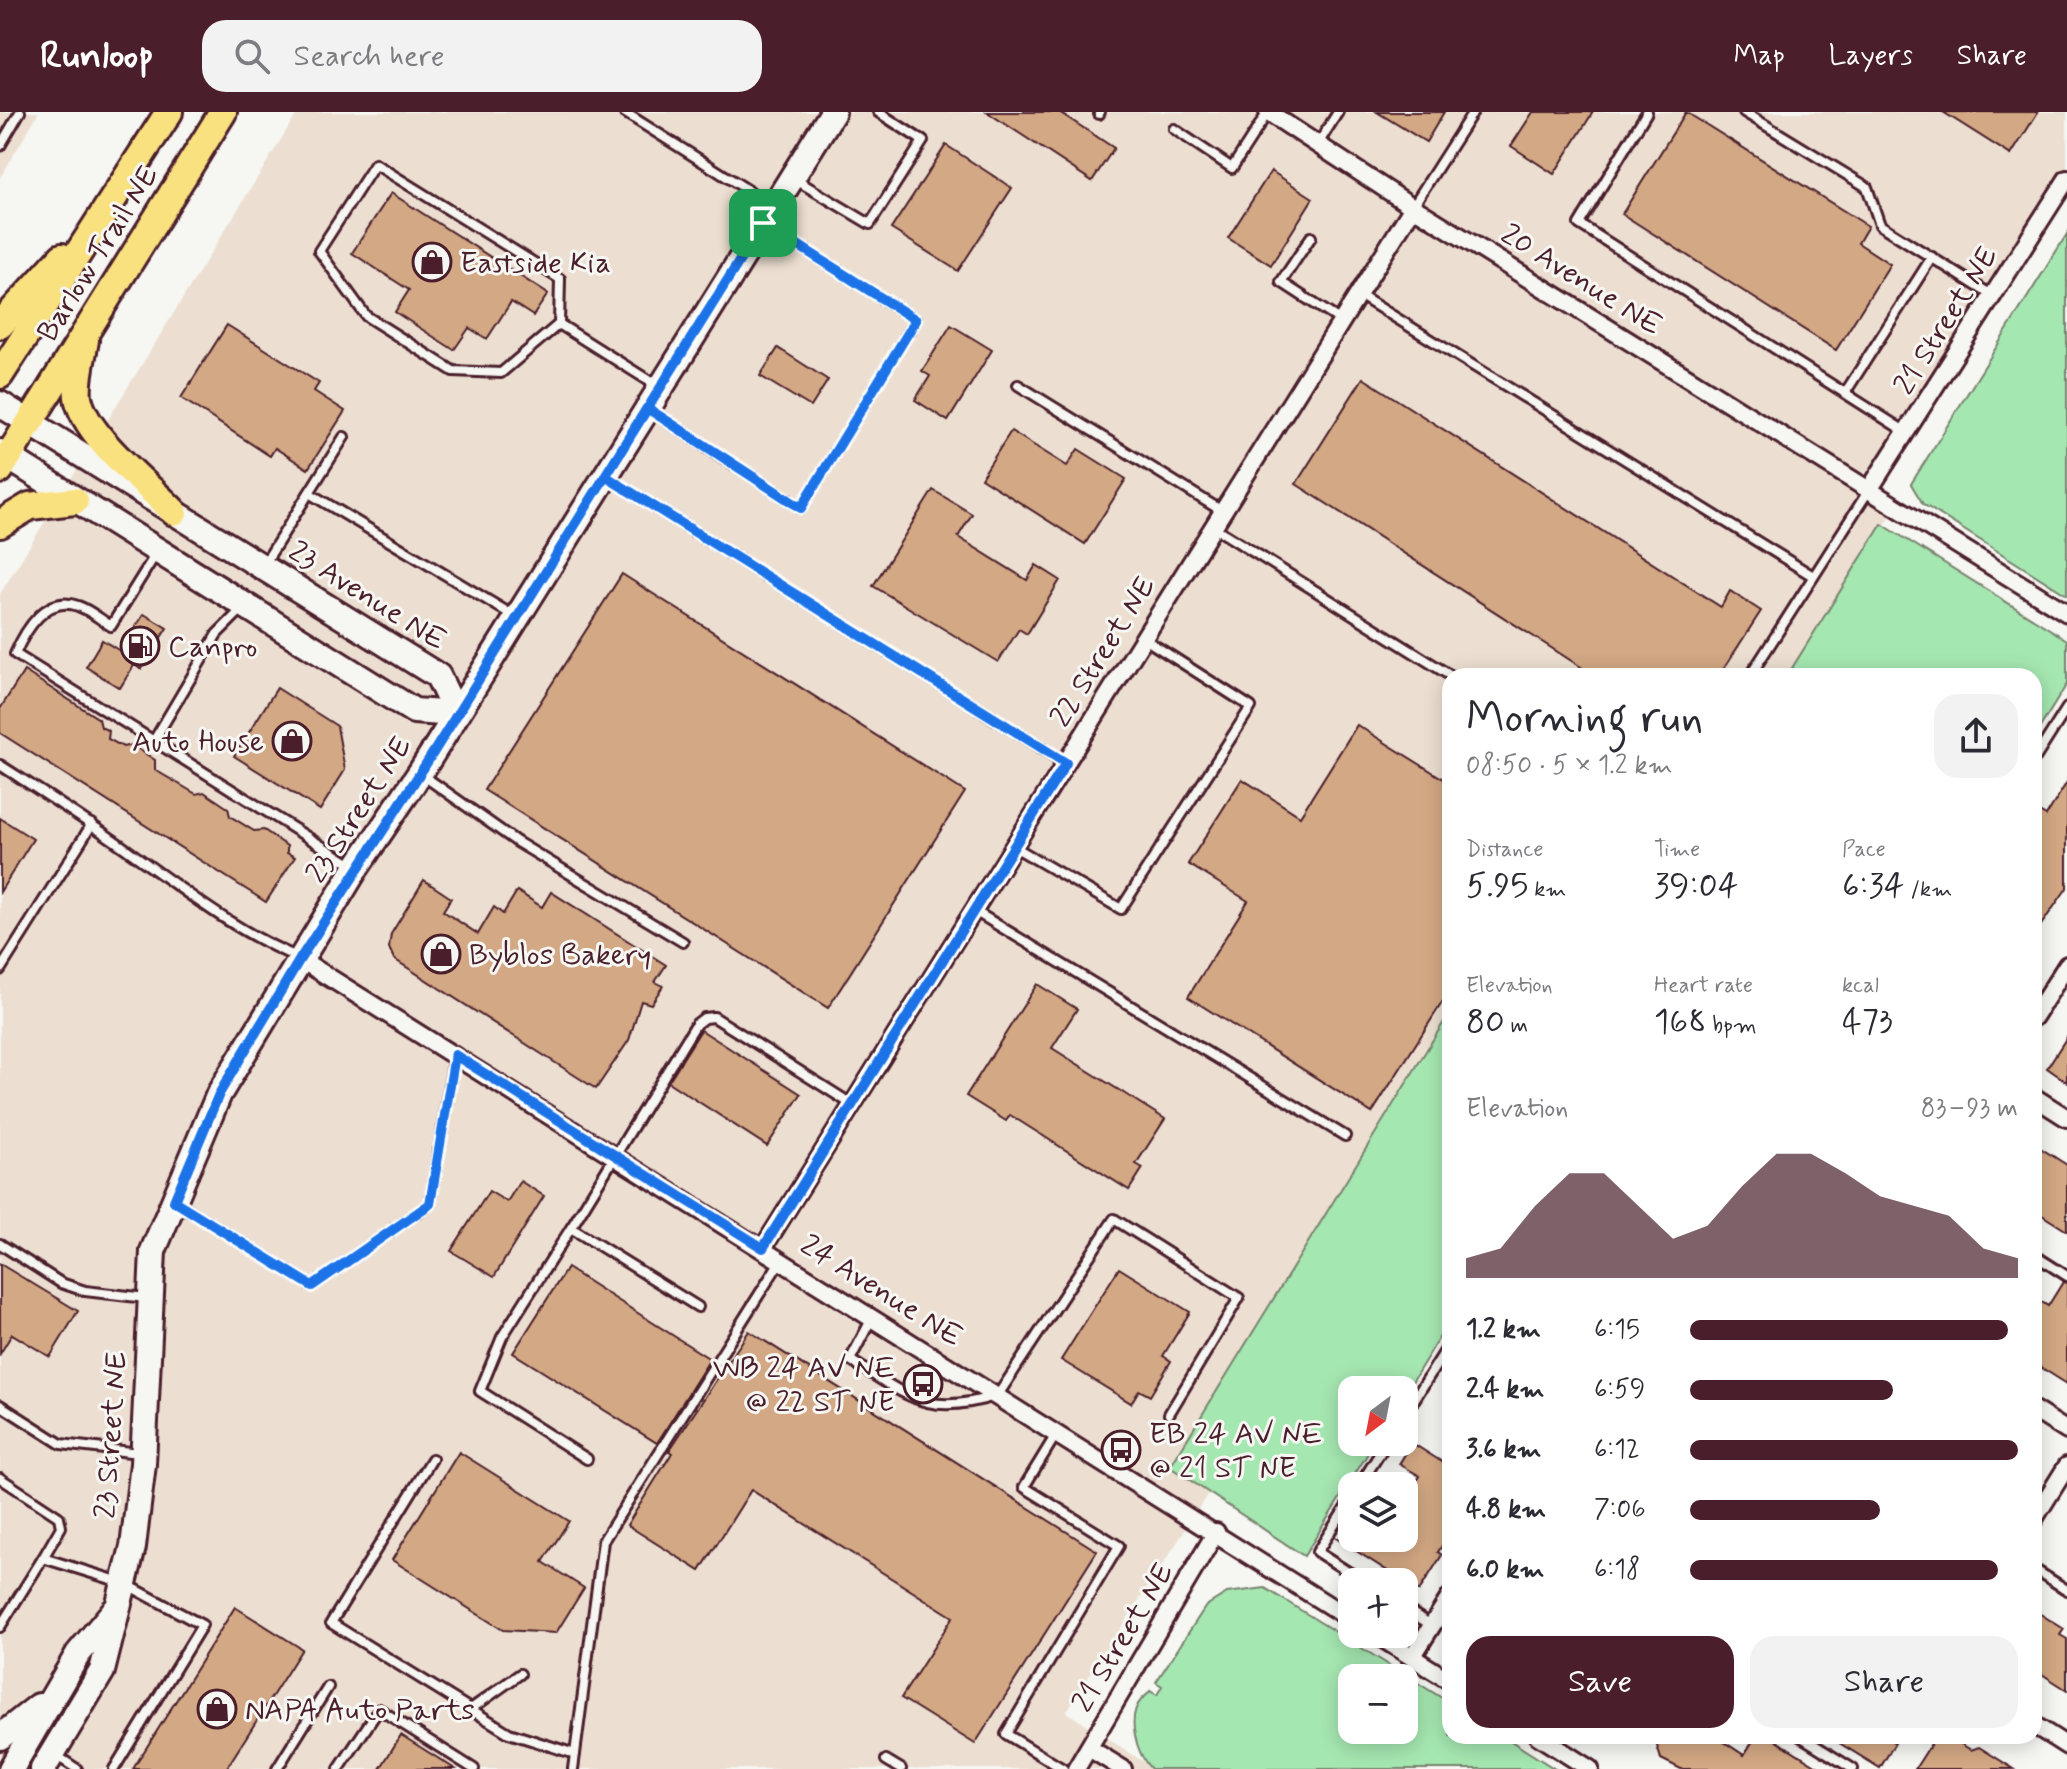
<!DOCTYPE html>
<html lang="en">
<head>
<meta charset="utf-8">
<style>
  :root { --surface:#fff; --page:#f2f2f3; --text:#2b2b33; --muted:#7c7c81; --accent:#4a1f2b }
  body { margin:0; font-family:Mynerve,sans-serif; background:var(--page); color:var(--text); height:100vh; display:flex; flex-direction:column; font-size:30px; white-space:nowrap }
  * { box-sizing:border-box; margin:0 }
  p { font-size:26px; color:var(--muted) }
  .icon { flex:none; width:44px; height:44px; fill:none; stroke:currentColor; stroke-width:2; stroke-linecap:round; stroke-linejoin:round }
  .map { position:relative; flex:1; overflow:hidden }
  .side { position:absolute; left:1442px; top:556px; width:600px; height:1076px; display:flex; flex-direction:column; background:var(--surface); border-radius:24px; box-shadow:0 4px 20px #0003 }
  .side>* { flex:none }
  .needle { width:52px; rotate:212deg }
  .controls { position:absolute; left:1338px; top:1264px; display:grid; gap:16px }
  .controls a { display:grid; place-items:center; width:80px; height:80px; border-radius:16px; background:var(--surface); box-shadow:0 4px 20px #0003; font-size:40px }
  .pin { position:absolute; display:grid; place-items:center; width:68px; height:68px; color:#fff; margin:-34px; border-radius:16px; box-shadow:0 4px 12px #0006 }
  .round { display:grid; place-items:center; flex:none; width:84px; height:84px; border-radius:24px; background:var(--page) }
  .overview { display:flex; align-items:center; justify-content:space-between; height:136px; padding:0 24px }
  h1 { font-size:44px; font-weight:600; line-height:60px }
  .figures { display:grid; grid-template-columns:repeat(3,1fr); gap:12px; height:136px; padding:8px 24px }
  .figures div { display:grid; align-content:center }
  .figures b { font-size:34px; font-weight:600 }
  .figures small { font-size:22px; font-weight:400 }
  .figures p { font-size:22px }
  .chart { height:224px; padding:16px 24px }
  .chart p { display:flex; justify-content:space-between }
  .chart svg { width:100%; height:144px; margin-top:8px; fill:var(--accent); opacity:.7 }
  .primary-button { display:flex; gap:16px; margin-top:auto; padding:16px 24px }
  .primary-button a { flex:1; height:92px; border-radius:24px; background:var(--accent); color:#fff; font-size:32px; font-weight:600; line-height:92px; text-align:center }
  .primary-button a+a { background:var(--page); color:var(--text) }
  ul { padding:0 24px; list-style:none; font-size:26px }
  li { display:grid; grid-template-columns:128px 96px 1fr; align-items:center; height:60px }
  li i { height:20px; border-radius:10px; background:var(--accent) }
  header { display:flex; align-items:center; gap:48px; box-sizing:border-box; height:112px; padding:0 40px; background:var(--accent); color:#fff }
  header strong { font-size:38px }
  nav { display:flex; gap:44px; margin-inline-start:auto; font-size:28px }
  .search { width:560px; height:72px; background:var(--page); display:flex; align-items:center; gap:20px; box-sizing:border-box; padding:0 28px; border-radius:24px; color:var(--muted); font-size:30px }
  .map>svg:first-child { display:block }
  .built { fill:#ecdfd1 }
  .green { fill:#a5e7b1; stroke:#78836e; stroke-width:2; fill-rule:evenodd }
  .building { fill:#d3a884; stroke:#4a1f2b; stroke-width:2 }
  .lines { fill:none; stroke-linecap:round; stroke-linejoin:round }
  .lane-casing { stroke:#4a1f2b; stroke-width:14 }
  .street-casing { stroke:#4a1f2b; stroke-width:22 }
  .secondary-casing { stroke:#4a1f2b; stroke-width:30 }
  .primary-casing { stroke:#4a1f2b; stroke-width:32 }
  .lane { stroke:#f6f6f2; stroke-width:8 }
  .street { stroke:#f6f6f2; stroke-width:16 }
  .secondary { stroke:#f6f6f2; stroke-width:24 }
  .primary { stroke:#fae180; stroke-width:26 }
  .route-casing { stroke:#fff; stroke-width:16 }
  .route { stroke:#1a73e8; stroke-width:10 }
  .labels { text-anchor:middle; stroke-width:6; stroke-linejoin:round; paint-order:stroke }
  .street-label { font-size:30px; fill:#4a1f2b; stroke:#f6f6f2 }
  .poi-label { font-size:30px; fill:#4a1f2b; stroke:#f6f6f2; text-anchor:start }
</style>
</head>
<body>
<header>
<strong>Runloop</strong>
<div class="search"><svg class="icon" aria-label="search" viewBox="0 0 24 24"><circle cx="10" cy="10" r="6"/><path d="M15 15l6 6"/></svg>Search here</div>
<nav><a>Map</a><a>Layers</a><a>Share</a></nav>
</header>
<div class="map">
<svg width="2067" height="1657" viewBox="0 0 2067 1657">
  <rect width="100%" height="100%" fill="#f6f6f2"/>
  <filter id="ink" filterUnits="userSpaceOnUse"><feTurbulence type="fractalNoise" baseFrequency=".0125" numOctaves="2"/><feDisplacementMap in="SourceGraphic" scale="16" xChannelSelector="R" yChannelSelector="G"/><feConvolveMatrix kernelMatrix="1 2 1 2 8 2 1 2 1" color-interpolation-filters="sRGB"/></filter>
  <g filter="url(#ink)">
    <!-- built -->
    <g class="built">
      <polygon points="0,0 39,0 0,66"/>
      <polygon points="298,0 2067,0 2067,67 1869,378 1896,395 1795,564 1450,564 1450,995 1178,1429 1066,1600 1155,1657 0,1657 0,482"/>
    </g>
    <!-- green -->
    <g class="green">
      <polygon points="2067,122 2067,483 1923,392 1911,372"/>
      <polygon points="1882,412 2067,528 2067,572 2034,625 2034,564 1787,564"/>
      <polygon points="1450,900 1450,1208 1404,1283 1404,1278 1352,1278 1352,1330 1375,1330 1304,1444 1170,1355"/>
      <path d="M1265,1476L1450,1591V1624H1503L1555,1657H1151C1137,1642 1125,1605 1142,1587C1145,1584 1148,1583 1150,1579L1157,1583L1162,1574L1156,1570L1206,1494L1227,1481ZM1352,1566H1404V1618H1352Z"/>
    </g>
    <!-- building -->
    <g class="building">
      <polygon points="987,0 1059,0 1114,36 1092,69"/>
      <polygon points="1377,0 1444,0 1426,30"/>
      <polygon points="1533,0 1593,0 1554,62 1511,34"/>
      <polygon points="1686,0 1868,114 1858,131 1890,152 1836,238 1622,102"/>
      <polygon points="1943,0 2038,0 2011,43"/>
      <polygon points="946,33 1012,76 958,159 891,117"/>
      <polygon points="1271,59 1313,86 1271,153 1228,126"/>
      <polygon points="391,81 548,182 533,204 511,190 487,227 469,216 454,238 395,200 409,178 352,141"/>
      <polygon points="227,213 319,271 314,279 345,299 308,357 275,336 270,344 181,286"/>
      <polygon points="951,213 992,238 948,309 915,288 930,264 922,259"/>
      <polygon points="778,236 828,268 811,295 760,264"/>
      <polygon points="1363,266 1721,495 1730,479 1761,499 1719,564 1595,564 1296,372"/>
      <polygon points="1011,319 1067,354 1078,337 1126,367 1085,432 981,366"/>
      <polygon points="933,378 972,402 958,425 1027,468 1036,453 1060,468 1027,522 1019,517 998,550 873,474"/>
      <polygon points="622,462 965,680 828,896 484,678"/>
      <polygon points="144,502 167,516 141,557 134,553 120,576 86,555 102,528 120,539"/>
      <polygon points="24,559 99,607 101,615 109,619 108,627 123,635 132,633 155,648 155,658 196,682 204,680 228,696 230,704 254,719 264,718 287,734 287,741 295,745 266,790 0,621 0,597"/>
      <polygon points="277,576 337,614 345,658 320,698 234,644"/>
      <polygon points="1357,613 1450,671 1450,878 1372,1001 1188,885 1248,789 1188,752 1242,667 1300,704"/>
      <polygon points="2067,670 2067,776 2034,823 2034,697 2046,704"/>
      <polygon points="0,706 33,727 0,780"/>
      <polygon points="424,768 451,786 443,799 478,822 494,795 503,802 517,779 542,795 551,780 666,853 655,870 663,874 651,892 641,889 629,928 596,977 394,847 389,836 391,822"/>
      <polygon points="1037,872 1077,897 1052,936 1165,1007 1136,1052 1143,1056 1129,1078 1010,1003 1006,1009 966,984"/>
      <polygon points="701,918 801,982 767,1034 668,970"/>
      <polygon points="2067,925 2067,970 2047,956"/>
      <polygon points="2034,1032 2067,1053 2067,1119 2034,1098"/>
      <polygon points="520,1069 544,1084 494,1165 451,1139 489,1079 507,1090"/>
      <polygon points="0,1152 78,1199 50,1245 12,1222 0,1242"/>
      <polygon points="567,1156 710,1247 657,1331 513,1241"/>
      <polygon points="1119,1156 1190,1200 1163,1244 1171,1249 1150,1284 1139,1278 1131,1291 1061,1248"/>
      <polygon points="2063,1170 2067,1171 2067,1272 2034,1251 2034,1185 2048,1194"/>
      <polygon points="749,1219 1097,1439 975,1632 901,1586 953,1505 751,1378 700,1459 627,1413 672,1341 669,1339"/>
      <polygon points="1412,1331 1450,1355 1450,1421 1438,1440 1442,1443 1419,1479 1336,1426 1404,1426 1404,1389 1420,1364 1399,1352"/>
      <polygon points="459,1340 569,1409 543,1450 584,1476 556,1521 503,1518 392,1448"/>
      <polygon points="235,1495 302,1537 226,1657 133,1657"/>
      <polygon points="2034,1498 2064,1517 2060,1523 2067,1527 2067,1578 2034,1557"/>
      <polygon points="401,1623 455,1657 380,1657"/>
      <polygon points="1654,1624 1715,1624 1744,1643 1756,1624 1769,1624 1822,1657 1681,1657 1661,1647"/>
      <polygon points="1828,1624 1884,1624 1895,1631 1880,1656"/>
      <polygon points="1936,1624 1948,1624 1971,1638 1979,1635 2014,1657 1915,1657"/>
    </g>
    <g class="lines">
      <!-- lane casing -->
      <g class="lane-casing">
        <g id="lane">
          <polyline points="624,0 773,94"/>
          <polyline points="1647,0 1579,112 1906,320"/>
          <polyline points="1744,0 1867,75 1880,113 1993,184"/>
          <polyline points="1099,2 1100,0"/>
          <polyline points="1174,17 1232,56 1268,0"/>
          <polyline points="1318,32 1338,0"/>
          <polyline points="0,34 20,0"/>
          <polyline points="796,68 870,112 923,29 878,0"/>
          <polyline points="1413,94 1473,0"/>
          <polyline points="1311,125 1281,170 1341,209"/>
          <polyline points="1359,183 1813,464"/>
          <polyline points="559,212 560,167 375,52 319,139 366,204 453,259 501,261 559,212 659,275"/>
          <polyline points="1018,273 1222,399"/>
          <polyline points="1845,281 1932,145"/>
          <polyline points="651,299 801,396 916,208 764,112"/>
          <polyline points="608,366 1065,651"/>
          <polyline points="309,381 514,504"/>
          <polyline points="1212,414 1451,564"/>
          <path d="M157,440L111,514C101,508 90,498 78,494C46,482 25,519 15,542L352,753"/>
          <polyline points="263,454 344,325"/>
          <polyline points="1750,564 1869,378"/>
          <polyline points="153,630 217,522 244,495"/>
          <polyline points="2034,648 2067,596"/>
          <path d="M0,653C45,682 90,710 133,742C186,780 238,821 299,846"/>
          <polyline points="421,662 517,730 683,830"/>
          <polyline points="1013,734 1121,797 1251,595 1143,526"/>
          <polyline points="973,798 1345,1024"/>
          <polyline points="0,858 92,712"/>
          <polyline points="178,1091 312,1174 430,1092 454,944"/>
          <polyline points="571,1116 502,1225 480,1279 587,1347"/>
          <polyline points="0,1132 61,1171 85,1179 146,1186"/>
          <polyline points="2034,1143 2067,1164"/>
          <polyline points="698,1195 571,1116 696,912 704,906 714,905 853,993"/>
          <path d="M872,1206L850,1248C909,1284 926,1306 998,1283L1114,1107L1239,1186L1169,1302"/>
          <polyline points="0,1293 61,1332 139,1341"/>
          <polyline points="1404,1304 1450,1231"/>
          <polyline points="1057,1321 1024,1375 1119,1434 1006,1622 1063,1657"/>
          <polyline points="432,1347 331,1511 509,1621 575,1642"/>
          <polyline points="0,1366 59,1405 61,1415 43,1446"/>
          <polyline points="1359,1374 1387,1330"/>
          <polyline points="1352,1386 1317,1440 1364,1470"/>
          <polyline points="2034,1457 2067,1478"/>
          <polyline points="1404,1496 1431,1513"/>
          <polyline points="0,1515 43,1446 124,1471 202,1513 114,1657"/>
          <polyline points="471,1597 520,1562"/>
          <polyline points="1800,1624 1853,1657"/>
          <polyline points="57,1644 77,1657"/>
          <polyline points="886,1648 901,1657"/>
          <polyline points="277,1657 328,1575"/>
          <polyline points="339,1657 379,1597 474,1657"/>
          <polyline points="573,1657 603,1429 781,1148"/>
        </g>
      </g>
      <!-- street casing -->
      <g class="street-casing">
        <g id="street">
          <polyline points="1268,0 1413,95 2067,501"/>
          <polyline points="1869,378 2067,67"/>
          <polyline points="300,847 1352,1508"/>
          <polyline points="2034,905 2067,853"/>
          <polyline points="2034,985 2067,1006"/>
          <polyline points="763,1136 1413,95"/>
          <polyline points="2034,1298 2067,1319"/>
          <polyline points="2034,1407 2067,1354"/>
          <polyline points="1375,1522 1450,1569"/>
          <polyline points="1412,1545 1450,1485"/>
          <polyline points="2034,1613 2067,1634"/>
          <polyline points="1538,1624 1590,1657"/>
          <polyline points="1089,1636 1123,1657"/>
          <polyline points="1076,1657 1216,1420"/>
        </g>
      </g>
      <!-- secondary casing -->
      <g class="secondary-casing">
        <g id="secondary">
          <polyline points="0,292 438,564 456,602"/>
          <polyline points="0,340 414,599 456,602"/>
          <polyline points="0,1625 39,1594"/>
          <polyline points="11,1657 78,1542 113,1500"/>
          <polyline points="43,1657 102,1559 133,1435 143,1352 153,1139 219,982 356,756 420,661 833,0"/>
        </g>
      </g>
      <!-- primary casing -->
      <g class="primary-casing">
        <g id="primary">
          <polyline points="0,213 62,145"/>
          <path d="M85,228C82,246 76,267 78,285C84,323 147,372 174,400"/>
          <polyline points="0,263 169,0"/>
          <polyline points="0,358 223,0"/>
          <polyline points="0,412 30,394 75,389"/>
        </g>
      </g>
      <!-- lane -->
      <use href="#lane" class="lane"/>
      <!-- street -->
      <use href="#street" class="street"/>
      <!-- secondary -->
      <use href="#secondary" class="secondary"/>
      <!-- primary -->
      <use href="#primary" class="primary"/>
    </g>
  </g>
  <g class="lines" filter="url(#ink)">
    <!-- route casing -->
    <g class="route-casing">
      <polyline id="route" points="763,111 433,641 300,847 219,982 174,1089 312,1174 430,1092 455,943 763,1136 1066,651 605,364 647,296 801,396 916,208 763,111"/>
    </g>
    <!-- route -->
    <use href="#route" class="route"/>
  </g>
  <!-- icons -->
  <defs>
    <g id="shop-ring" transform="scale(2)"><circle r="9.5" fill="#f6f6f2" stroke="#4a1f2b" stroke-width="1.5"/><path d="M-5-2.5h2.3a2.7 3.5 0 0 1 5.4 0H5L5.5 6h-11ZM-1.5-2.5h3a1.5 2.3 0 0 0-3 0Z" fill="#4a1f2b"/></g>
    <g id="fuel-ring" transform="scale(2)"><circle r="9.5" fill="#f6f6f2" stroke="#4a1f2b" stroke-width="1.5"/><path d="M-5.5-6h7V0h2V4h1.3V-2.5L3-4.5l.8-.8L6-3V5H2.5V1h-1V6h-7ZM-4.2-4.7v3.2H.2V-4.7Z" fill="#4a1f2b"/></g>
    <g id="bus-ring" transform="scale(2)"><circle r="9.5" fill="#f6f6f2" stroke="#4a1f2b" stroke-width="1.5"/><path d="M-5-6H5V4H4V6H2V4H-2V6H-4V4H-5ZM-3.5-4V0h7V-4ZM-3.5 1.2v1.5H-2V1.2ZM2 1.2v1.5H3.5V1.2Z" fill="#4a1f2b"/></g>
  </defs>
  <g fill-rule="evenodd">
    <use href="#shop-ring" x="432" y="150"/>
    <use href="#fuel-ring" x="140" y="534"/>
    <use href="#shop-ring" x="292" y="629"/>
    <use href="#shop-ring" x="441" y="842"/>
    <use href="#bus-ring" x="923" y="1272"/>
    <use href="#bus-ring" x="1121" y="1338"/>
    <use href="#shop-ring" x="217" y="1597"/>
  </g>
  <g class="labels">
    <!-- street labels -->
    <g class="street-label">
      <text transform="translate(97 141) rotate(-58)" y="10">Barlow Trail NE</text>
      <text transform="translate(1582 167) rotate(32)" y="10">20 Avenue NE</text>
      <text transform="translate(1945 208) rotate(-58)" y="10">21 Street NE</text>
      <text transform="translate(368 483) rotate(32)" y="10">23 Avenue NE</text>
      <text transform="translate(1102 539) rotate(-58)" y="10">22 Street NE</text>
      <text transform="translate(358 697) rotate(-57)" y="10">23 Street NE</text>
      <text transform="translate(882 1178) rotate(32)" y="10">24 Avenue NE</text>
      <text transform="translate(110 1323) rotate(-86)" y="10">23 Street NE</text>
      <text transform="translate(1122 1525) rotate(-59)" y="10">21 Street NE</text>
    </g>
    <!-- poi labels -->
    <g class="poi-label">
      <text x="460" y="160">Eastside Kia</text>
      <text x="168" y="544">Canpro</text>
      <text x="264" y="639" text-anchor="end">Auto House</text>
      <text x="469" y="852">Byblos Bakery</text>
      <text x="895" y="1265" text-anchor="end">WB 24 AV NE<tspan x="895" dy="34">@ 22 ST NE</tspan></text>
      <text x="1149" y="1331">EB 24 AV NE<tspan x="1149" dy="34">@ 21 ST NE</tspan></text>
      <text x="245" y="1607">NAPA Auto Parts</text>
    </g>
  </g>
</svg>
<div class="controls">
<a><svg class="needle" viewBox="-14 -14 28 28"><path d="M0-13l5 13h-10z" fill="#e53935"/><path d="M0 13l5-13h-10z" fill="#7c7c81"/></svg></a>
<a><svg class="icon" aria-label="layers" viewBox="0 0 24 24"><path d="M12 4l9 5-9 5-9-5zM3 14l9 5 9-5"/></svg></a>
<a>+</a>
<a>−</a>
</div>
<div class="pin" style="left:763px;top:111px;background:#1e9e55"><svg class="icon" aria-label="arrive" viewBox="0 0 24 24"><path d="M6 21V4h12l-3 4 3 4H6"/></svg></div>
<section class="side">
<div class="overview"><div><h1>Morning run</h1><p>08:50 · 5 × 1.2 km</p></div><a class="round"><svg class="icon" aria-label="share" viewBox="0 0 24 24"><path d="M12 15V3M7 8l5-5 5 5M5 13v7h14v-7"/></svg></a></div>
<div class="figures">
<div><p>Distance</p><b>5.95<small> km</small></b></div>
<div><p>Time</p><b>39:04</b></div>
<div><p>Pace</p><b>6:34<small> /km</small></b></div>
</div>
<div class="figures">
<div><p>Elevation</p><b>80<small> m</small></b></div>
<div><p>Heart rate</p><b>168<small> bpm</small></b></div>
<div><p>kcal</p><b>473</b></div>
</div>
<div class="chart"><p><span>Elevation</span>83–93 m</p>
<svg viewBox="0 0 160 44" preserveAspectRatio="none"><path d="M0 44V38L10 35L20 22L30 12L40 12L50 22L60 32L70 28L80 16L90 6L100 6L110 12L120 19L130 22L140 25L150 35L160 38V44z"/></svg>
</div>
<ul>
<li><b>1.2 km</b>6:15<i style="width:97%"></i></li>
<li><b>2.4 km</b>6:59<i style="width:62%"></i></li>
<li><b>3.6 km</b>6:12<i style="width:100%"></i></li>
<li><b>4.8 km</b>7:06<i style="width:58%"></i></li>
<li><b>6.0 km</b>6:18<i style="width:94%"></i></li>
</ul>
<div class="primary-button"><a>Save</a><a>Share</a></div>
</section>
</div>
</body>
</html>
